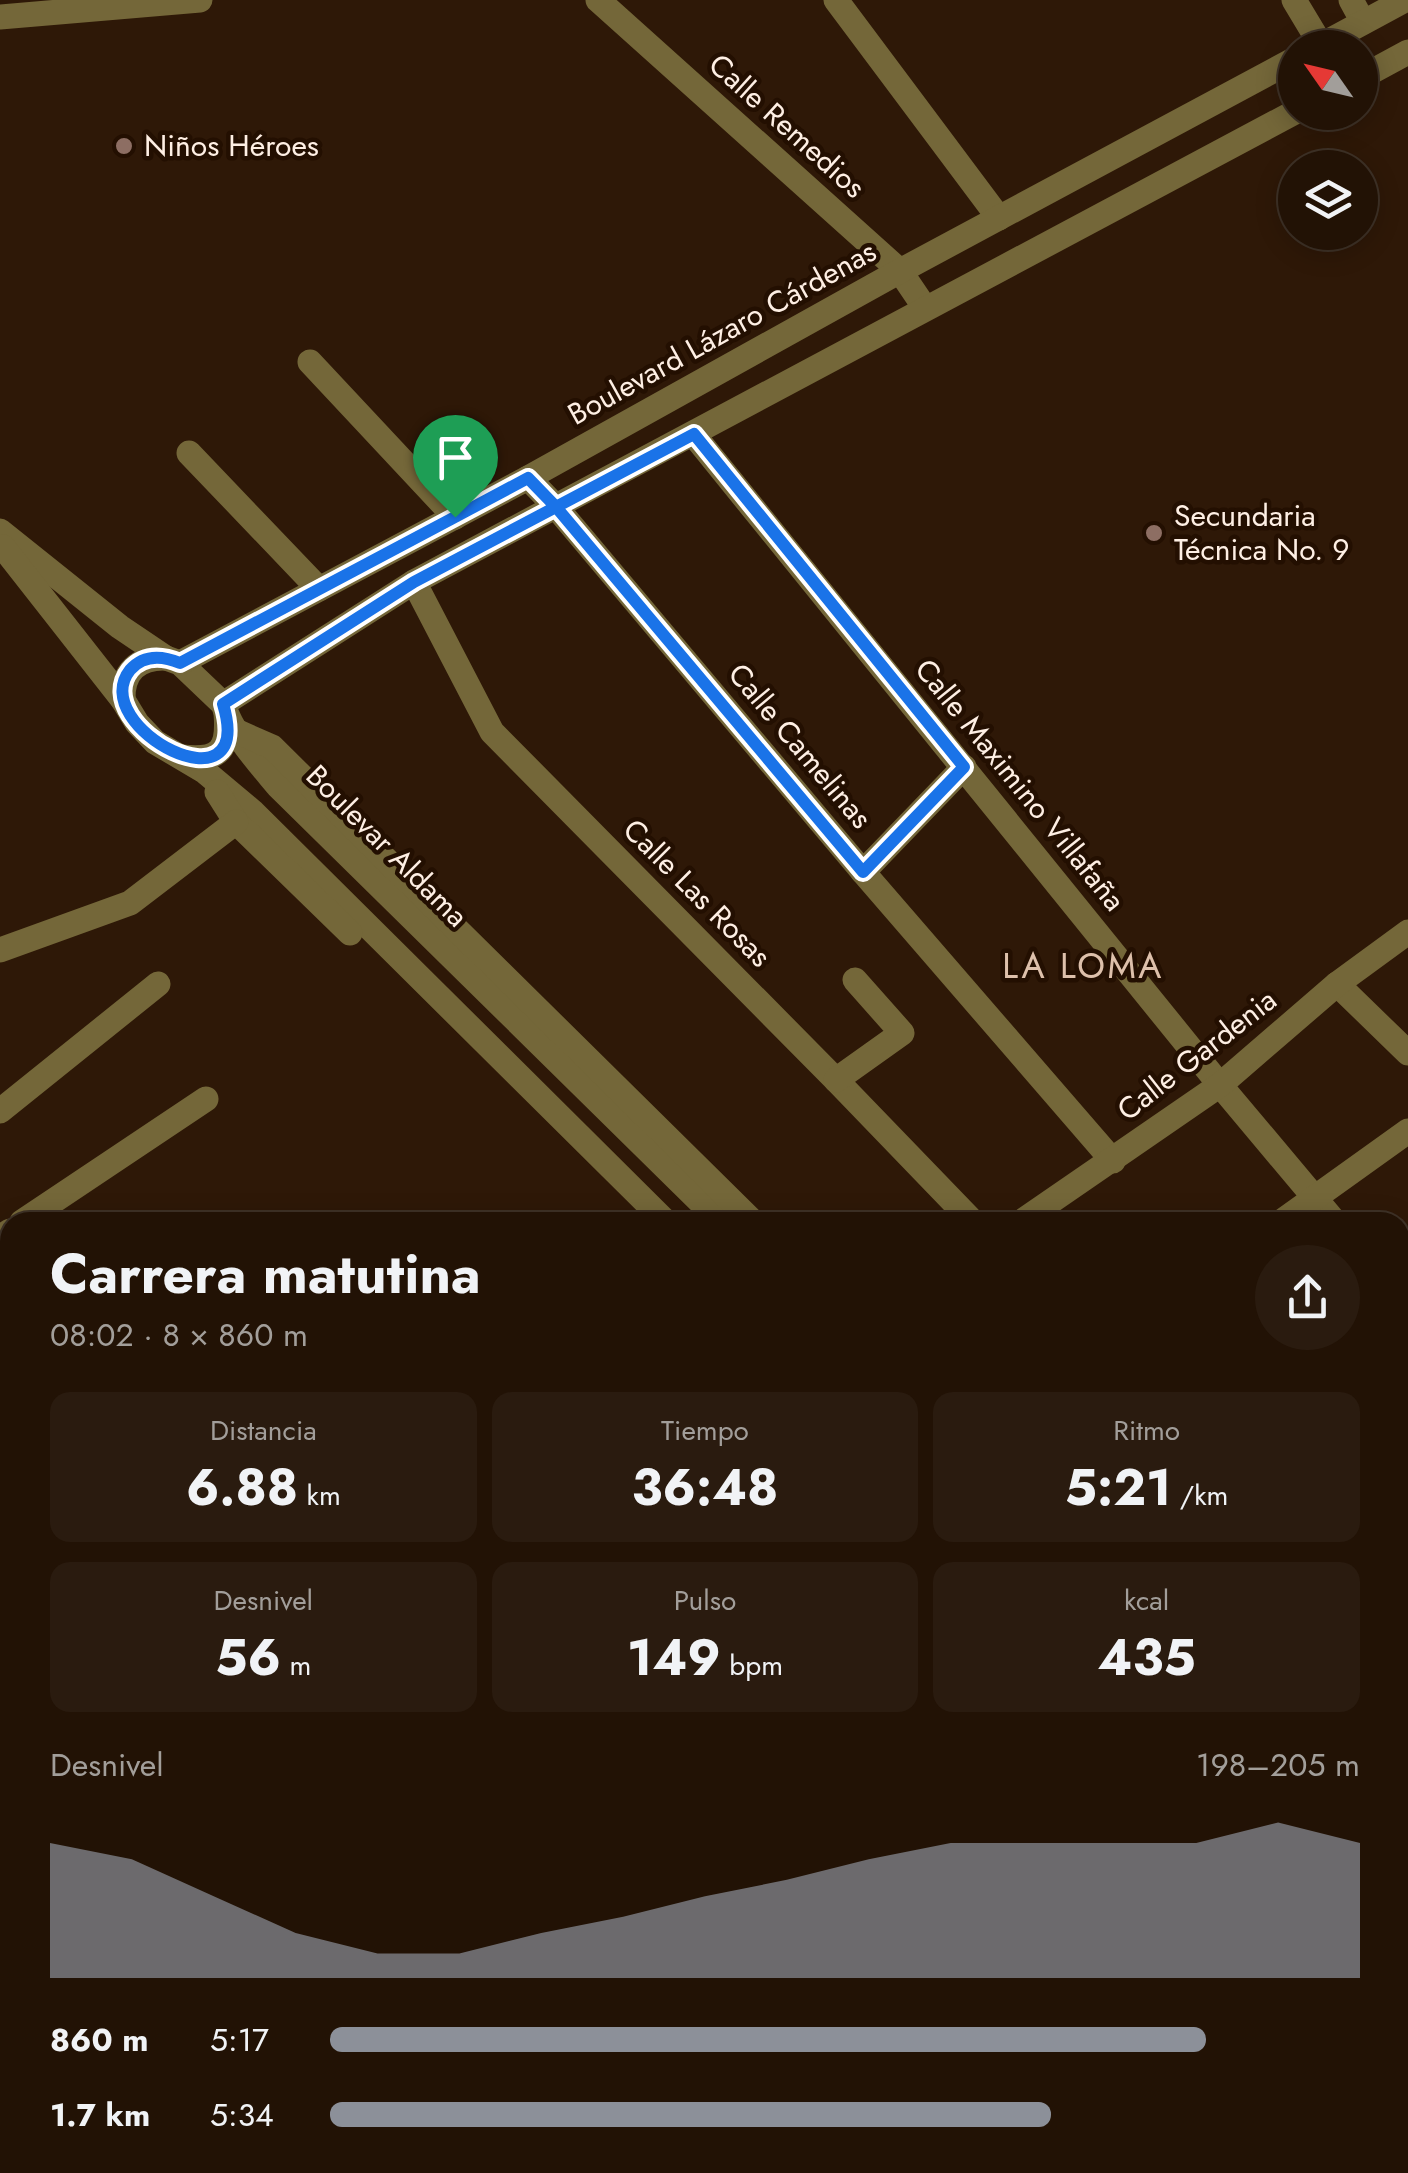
<!DOCTYPE html>
<html lang="es">
<head>
<meta charset="utf-8">
<style>
  :root { --surface:#221205; --page:#2a1b0f; --text:#f1f3f6; --muted:#a29e9a; --line:#3f3227; --accent:#8c9099 }
  body { margin:0; font-family:Jost,sans-serif; background:var(--page); color:var(--text); height:100vh; display:flex; flex-direction:column; font-size:38px; white-space:nowrap }
  * { box-sizing:border-box; margin:0 }
  p { font-size:32px; color:var(--muted) }
  .icon { flex:none; width:55px; height:55px; fill:none; stroke:currentColor; stroke-width:2; stroke-linecap:round; stroke-linejoin:round }
  .map { position:relative; flex:1; overflow:hidden }
  .panel { position:absolute; left:0px; top:1212px; width:1410px; height:962px; display:flex; flex-direction:column; background:var(--surface); border-radius:30px 30px 0 0; box-shadow:0 5px 25px #0003,0 0 0 2px var(--line) }
  .panel>* { flex:none }
  .needle { width:65px; rotate:304deg }
  .tools { position:absolute; left:1278px; top:30px; display:grid; gap:20px }
  .tools a { display:grid; place-items:center; width:100px; height:100px; border-radius:50%; background:var(--surface); box-shadow:0 5px 25px #0003,0 0 0 2px var(--line); font-size:50px }
  .pin { position:absolute; display:grid; place-items:center; width:85px; height:85px; color:#fff; margin:-102px -42px; border-radius:50% 50% 50% 0; rotate:-45deg; box-shadow:0 0 10px #0007 }
  .pin .icon { rotate:45deg }
  .round { display:grid; place-items:center; flex:none; width:105px; height:105px; border-radius:52px; background:var(--page) }
  .summary { display:flex; align-items:center; justify-content:space-between; height:170px; padding:0 50px }
  h1 { font-size:55px; font-weight:700; line-height:75px }
  .figures { display:grid; grid-template-columns:repeat(3,1fr); gap:15px; height:170px; padding:10px 50px }
  .figures div { display:grid; align-content:center; border-radius:20px; background:var(--page); text-align:center }
  .figures b { font-size:50px; font-weight:700 }
  .figures small { font-size:28px; font-weight:400 }
  .figures p { font-size:28px }
  .chart { height:280px; padding:20px 50px }
  .chart p { display:flex; justify-content:space-between }
  .chart svg { width:100%; height:180px; margin-top:10px; fill:var(--accent); opacity:.7 }
  ul { padding:0 50px; list-style:none; font-size:32px }
  li { display:grid; grid-template-columns:160px 120px 1fr; align-items:center; height:75px }
  li i { height:25px; border-radius:12px; background:var(--accent) }
  .map>svg:first-child { display:block }
  .lines { fill:none; stroke-linecap:round; stroke-linejoin:round }
  .minor { stroke:#746739; stroke-width:25 }
  .highway { stroke:#f1cd4f; stroke-width:30 }
  .route-casing { stroke:#fff; stroke-width:20 }
  .route { stroke:#1a73e8; stroke-width:12 }
  .education-dot { fill:#8d6e63; stroke:#230f01; stroke-width:4 }
  .labels { text-anchor:middle; stroke-width:9; stroke-linejoin:round; paint-order:stroke }
  .street-label { font-size:30px; fill:#feefe4; stroke:#230f01 }
  .poi-label { font-size:30px; fill:#feefe4; stroke:#230f01; text-anchor:start }
  .quarter-label { font-size:35px; letter-spacing:2.5px; fill:#ddc0ab; stroke:#230f01 }
</style>
</head>
<body>
<div class="map">
<svg width="1408" height="2173" viewBox="0 0 1408 2173">
  <rect width="100%" height="100%" fill="#2e1807"/>
  <g class="lines">
    <!-- minor -->
    <g class="minor">
      <polyline points="598,0 900,271 925,308"/>
      <polyline points="836,0 999,218"/>
      <polyline points="1294,0 1321,45"/>
      <polyline points="1351,0 1363,22"/>
      <polyline points="0,17 200,0"/>
      <polyline points="1316,48 1405,0"/>
      <polyline points="1360,78 1408,52"/>
      <polyline points="310,362 455,517"/>
      <polyline points="693,434 1220,1085 1335,1222"/>
      <polyline points="189,453 319,589"/>
      <polyline points="528,478 556,507 863,872 1113,1161"/>
      <path d="M0,531L120,627L166,658L180,663L223,704C233,735 258,762 278,786L721,1222"/>
      <polyline points="3,547 123,700 137,723 155,742 204,771 253,812 666,1222"/>
      <polyline points="414,582 492,732 836,1080 973,1222"/>
      <polyline points="180,663 528,478 900,271 1295,59"/>
      <path d="M123,700C122,672 138,657 166,658"/>
      <polyline points="223,704 414,582 1295,112"/>
      <polyline points="238,732 272,747 753,1222"/>
      <path d="M182,757C220,761 229,750 226,713"/>
      <polyline points="217,792 236,822 350,933"/>
      <polyline points="863,872 964,767"/>
      <polyline points="0,950 130,903 236,822"/>
      <polyline points="1337,984 1408,1053"/>
      <polyline points="836,1080 902,1033 855,980"/>
      <polyline points="0,1111 158,984"/>
      <polyline points="22,1222 206,1099"/>
      <polyline points="1021,1222 1220,1085 1337,984 1408,932"/>
      <polyline points="1281,1222 1408,1131"/>
      <polyline points="0,1237 10,1231"/>
      <polyline points="1400,1299 1408,1308"/>
      <polyline points="1400,1381 1408,1375"/>
      <polyline points="0,1533 10,1529"/>
      <polyline points="0,1617 10,1612"/>
      <polyline points="0,1664 10,1683"/>
      <polyline points="1400,1684 1408,1674"/>
      <polyline points="1400,1782 1408,1781"/>
      <polyline points="0,1829 10,1822"/>
      <polyline points="1400,1925 1408,1931"/>
      <polyline points="1400,2035 1408,2052"/>
      <polyline points="0,2067 10,2085"/>
      <polyline points="0,2156 10,2148"/>
      <polyline points="282,2165 288,2173"/>
      <polyline points="1131,2165 1137,2173"/>
      <polyline points="249,2173 260,2165"/>
      <polyline points="494,2173 505,2165"/>
      <polyline points="736,2173 745,2165"/>
      <polyline points="970,2173 980,2165"/>
      <polyline points="1105,2173 1114,2165"/>
    </g>
    <!-- highway -->
    <polyline class="highway" points="1400,1829 1408,1830"/>
  </g>
  <g class="lines">
    <!-- route casing -->
    <g class="route-casing">
      <path id="route" d="M455,517L180,663C163,656 144,654 130,670C85,727 257,817 223,704L414,582L694,434L964,767L863,872L556,507L528,478L455,517"/>
    </g>
    <!-- route -->
    <use href="#route" class="route"/>
  </g>
  <!-- markers -->
  <g class="education-dot">
    <circle cx="124" cy="146" r="10"/>
    <circle cx="1154" cy="533" r="10"/>
  </g>
  <g class="labels">
    <!-- street labels -->
    <g class="street-label">
      <text transform="translate(787 126) rotate(42)" y="10">Calle Remedios</text>
      <text transform="translate(722 333) rotate(-29)" y="10">Boulevard Lázaro Cárdenas</text>
      <text transform="translate(800 746) rotate(50)" y="10">Calle Camelinas</text>
      <text transform="translate(1020 785) rotate(51)" y="10">Calle Maximino Villafaña</text>
      <text transform="translate(387 846) rotate(45)" y="10">Boulevar Aldama</text>
      <text transform="translate(697 893) rotate(45)" y="10">Calle Las Rosas</text>
      <text transform="translate(1197 1055) rotate(-38)" y="10">Calle Gardenia</text>
    </g>
    <!-- poi labels -->
    <g class="poi-label">
      <text x="144" y="156">Niños Héroes</text>
      <text x="1174" y="526">Secundaria<tspan x="1174" dy="34">Técnica No. 9</tspan></text>
    </g>
    <!-- quarter labels -->
    <g class="quarter-label">
      <text x="1083" y="978">LA LOMA</text>
    </g>
  </g>
</svg>
<div class="tools">
<a><svg class="needle" viewBox="-14 -14 28 28"><path d="M0-13l5 13h-10z" fill="#e53935"/><path d="M0 13l5-13h-10z" fill="#a29e9a"/></svg></a>
<a><svg class="icon" aria-label="layers" viewBox="0 0 24 24"><path d="M12 4l9 5-9 5-9-5zM3 14l9 5 9-5"/></svg></a>
</div>
<div class="pin" style="left:455px;top:517px;background:#1e9e55"><svg class="icon" aria-label="arrive" viewBox="0 0 24 24"><path d="M6 21V4h12l-3 4 3 4H6"/></svg></div>
<section class="panel">
<div class="summary"><div><h1>Carrera matutina</h1><p>08:02 · 8 × 860 m</p></div><a class="round"><svg class="icon" aria-label="share" viewBox="0 0 24 24"><path d="M12 15V3M7 8l5-5 5 5M5 13v7h14v-7"/></svg></a></div>
<div class="figures">
<div><p>Distancia</p><b>6.88<small> km</small></b></div>
<div><p>Tiempo</p><b>36:48</b></div>
<div><p>Ritmo</p><b>5:21<small> /km</small></b></div>
</div>
<div class="figures">
<div><p>Desnivel</p><b>56<small> m</small></b></div>
<div><p>Pulso</p><b>149<small> bpm</small></b></div>
<div><p>kcal</p><b>435</b></div>
</div>
<div class="chart"><p><span>Desnivel</span>198–205 m</p>
<svg viewBox="0 0 160 44" preserveAspectRatio="none"><path d="M0 44V11L10 15L20 24L30 33L40 38L50 38L60 33L70 29L80 24L90 20L100 15L110 11L120 11L130 11L140 11L150 6L160 11V44z"/></svg>
</div>
<ul>
<li><b>860 m</b>5:17<i style="width:85%"></i></li>
<li><b>1.7 km</b>5:34<i style="width:70%"></i></li>
</ul>
</section>
</div>
</body>
</html>
